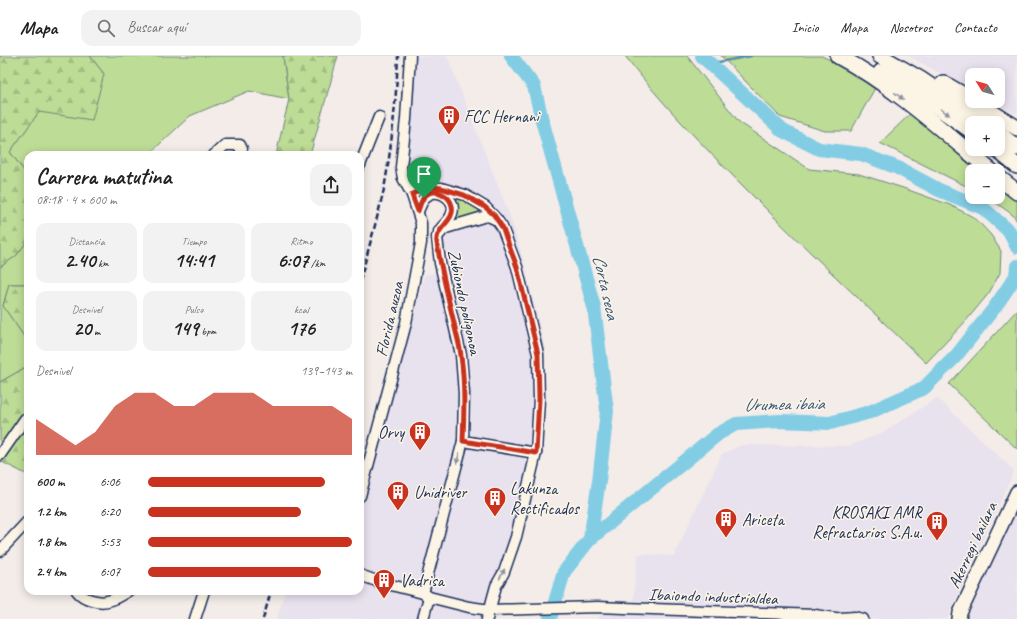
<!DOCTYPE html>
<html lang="es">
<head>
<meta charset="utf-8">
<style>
  :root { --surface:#fff; --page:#f2f2f2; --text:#222; --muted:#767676; --line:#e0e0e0; --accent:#c8321e }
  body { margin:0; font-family:Caveat,sans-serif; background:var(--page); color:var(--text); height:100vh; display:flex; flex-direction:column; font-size:15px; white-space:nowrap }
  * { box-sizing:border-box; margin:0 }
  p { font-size:13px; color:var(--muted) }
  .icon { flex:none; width:22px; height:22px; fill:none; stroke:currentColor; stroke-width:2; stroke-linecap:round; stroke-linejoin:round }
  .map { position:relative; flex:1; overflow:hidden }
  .drawer { position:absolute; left:24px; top:95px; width:340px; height:444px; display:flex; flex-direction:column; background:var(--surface); border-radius:12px; box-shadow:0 2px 10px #0003 }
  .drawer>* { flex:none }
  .needle { width:26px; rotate:307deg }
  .buttons { position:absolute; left:965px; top:12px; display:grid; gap:8px }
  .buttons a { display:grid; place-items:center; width:40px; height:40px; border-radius:8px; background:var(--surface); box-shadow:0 2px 10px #0003; font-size:20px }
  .pin { position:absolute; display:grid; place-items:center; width:34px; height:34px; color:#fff; margin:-41px -17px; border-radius:50% 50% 50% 0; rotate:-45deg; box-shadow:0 0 4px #0007 }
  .pin .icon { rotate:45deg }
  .round { display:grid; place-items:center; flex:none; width:42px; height:42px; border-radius:12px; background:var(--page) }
  .summary { display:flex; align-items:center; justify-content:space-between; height:68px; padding:0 12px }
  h1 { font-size:22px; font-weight:800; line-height:30px }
  .stats { display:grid; grid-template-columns:repeat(3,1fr); gap:6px; height:68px; padding:4px 12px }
  .stats div { display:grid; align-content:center; border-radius:10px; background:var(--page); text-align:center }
  .stats b { font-size:20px; font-weight:800 }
  .stats small { font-size:11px; font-weight:400 }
  .stats p { font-size:11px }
  .chart { height:112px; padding:8px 12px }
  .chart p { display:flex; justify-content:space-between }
  .chart svg { width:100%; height:72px; margin-top:4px; fill:var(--accent); opacity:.7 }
  ul { padding:0 12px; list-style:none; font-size:13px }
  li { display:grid; grid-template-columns:64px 48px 1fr; align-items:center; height:30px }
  li i { height:10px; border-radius:5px; background:var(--accent) }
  header { display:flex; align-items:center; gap:24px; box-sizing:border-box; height:56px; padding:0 20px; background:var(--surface); border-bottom:1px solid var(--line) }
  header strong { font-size:19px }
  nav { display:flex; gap:22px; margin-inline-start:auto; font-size:14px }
  .search { width:280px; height:36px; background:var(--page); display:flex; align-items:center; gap:10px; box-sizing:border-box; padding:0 14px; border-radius:12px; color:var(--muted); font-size:15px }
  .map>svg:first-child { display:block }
  .built { fill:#e8e1ee }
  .green { fill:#bddc95; stroke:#6c867a }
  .forest { fill:url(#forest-firs); stroke:#6c867a }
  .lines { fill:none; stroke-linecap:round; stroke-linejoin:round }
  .stream { stroke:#598eae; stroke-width:2.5 }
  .river { stroke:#83cde4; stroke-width:14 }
  .minor-casing { stroke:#1b2f5e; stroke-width:13 }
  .major-casing { stroke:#1b2f5e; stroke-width:16 }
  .highway-casing { stroke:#1b2f5e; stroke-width:18 }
  .minor { stroke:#fcf5e5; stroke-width:10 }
  .major { stroke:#fcf5e5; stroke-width:13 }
  .highway { stroke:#fcf5e5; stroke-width:15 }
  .rail { stroke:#1b2f5e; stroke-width:2.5; stroke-dasharray:6 3; stroke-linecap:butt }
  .oneway { fill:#8c92a2 }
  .route-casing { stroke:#fff; stroke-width:8 }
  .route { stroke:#c8321e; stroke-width:5 }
  .labels { text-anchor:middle; stroke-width:3; stroke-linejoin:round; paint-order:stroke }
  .poi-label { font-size:17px; fill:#1b2f5e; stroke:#fcf5e5; text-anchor:start }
  .street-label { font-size:17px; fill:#1b2f5e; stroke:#fcf5e5 }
  .water-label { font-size:18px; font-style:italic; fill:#355680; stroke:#fcf5e5 }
</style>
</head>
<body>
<header>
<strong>Mapa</strong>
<div class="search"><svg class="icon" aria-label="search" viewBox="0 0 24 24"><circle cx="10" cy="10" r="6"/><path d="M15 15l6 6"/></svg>Buscar aquí</div>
<nav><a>Inicio</a><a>Mapa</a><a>Nosotros</a><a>Contacto</a></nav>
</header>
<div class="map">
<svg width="1017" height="563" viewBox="0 0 1017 563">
  <defs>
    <pattern id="forest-firs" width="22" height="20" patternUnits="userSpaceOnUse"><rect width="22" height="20" fill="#bddc95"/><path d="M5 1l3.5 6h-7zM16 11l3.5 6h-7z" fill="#a2bd83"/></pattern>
  </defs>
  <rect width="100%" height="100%" fill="#f3ece9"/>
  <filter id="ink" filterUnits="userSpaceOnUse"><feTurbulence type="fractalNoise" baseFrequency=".025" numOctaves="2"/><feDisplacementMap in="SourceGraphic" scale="8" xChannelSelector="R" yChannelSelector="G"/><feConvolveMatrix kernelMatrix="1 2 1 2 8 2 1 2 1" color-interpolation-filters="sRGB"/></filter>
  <g filter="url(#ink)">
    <!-- built -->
    <g class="built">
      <polygon points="416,0 447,0 513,169 524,207 545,292 541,380 490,554 360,516 360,446 425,219 438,216 431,192 443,179 483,166 492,148 478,138 455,129 412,118 408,103"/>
      <polygon points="909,0 1017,0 1017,55 1015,58 990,45 998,45 998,19 972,19 972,35"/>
      <polygon points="937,342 1014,415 947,563 598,563 601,557 632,557 638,498 674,500 722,398 742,389 849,390 882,377"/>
      <polygon points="1017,452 1017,563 967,563"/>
      <polygon points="360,522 502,562 501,563 277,563 285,535 360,535"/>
    </g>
    <!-- green -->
    <g class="green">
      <polygon points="90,0 283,0 289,43 249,35 190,60 148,99 28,99 28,120 10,96 39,56 104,18"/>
      <path d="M625,0H687L739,66L809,113L859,118L903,132L950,149L975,162L991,179L1001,195L1000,217L989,237L965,266L926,307C866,249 804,192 745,132C703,90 661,47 625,0Z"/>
      <polygon points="721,0 822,0 838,8 875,32 851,75 825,75 780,61"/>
      <polygon points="911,57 982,115 972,115 972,133 880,87"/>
      <polygon points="998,128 1017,144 1017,165 1013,159 988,141 998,141"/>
      <polygon points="449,137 457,139 479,153 480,158 453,167"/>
      <polygon points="28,184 28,228 9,228 3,250 28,286 28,310 0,326 0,211 16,200"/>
      <polygon points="1017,254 1017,393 949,328"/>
    </g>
    <!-- forest -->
    <g class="forest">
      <polygon points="0,0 90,0 104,18 92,64 39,56 10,96 28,120 28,184 16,200 0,211"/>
      <polygon points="283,0 338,0 310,99 276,99 289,43"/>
      <polygon points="9,228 28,228 28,286 3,250"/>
      <polygon points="28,310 28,419 0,405 0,326"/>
    </g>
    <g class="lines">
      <!-- stream -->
      <g class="stream">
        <polyline points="706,4 719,6 751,0"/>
        <polyline points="1016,220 1017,222"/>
      </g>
      <!-- river -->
      <g class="river">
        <polyline points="511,0 534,30 542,64 594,251 607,355 599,425 590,483"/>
        <polyline points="702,0 783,75 819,93 861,98 898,112 939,134 983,152 1009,175 1017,191"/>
        <polyline points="550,563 564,516 590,483 718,378 736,368 780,365 830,367 870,356 924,332 956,300 995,251 1016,220 1017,210"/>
      </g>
      <!-- minor casing -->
      <g class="minor-casing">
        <g id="minor">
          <polyline points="214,99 225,89 240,89 242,93 240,99"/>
          <polyline points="360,109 379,61"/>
          <polyline points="403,122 410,127 420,130 441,132 465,139 485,151 497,164 502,171 517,211 538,298 539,343 536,397 516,481 504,516 496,530 487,563"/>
          <path d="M418,155L424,142L431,137C444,135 458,146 451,160C448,166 442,170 439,175"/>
          <polyline points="463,385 536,397"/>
          <polyline points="0,399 25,363"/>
          <polyline points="360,440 406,267 421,187 421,167 412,139 403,122 401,111 406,63 410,0"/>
          <polyline points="0,495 28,465"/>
          <polyline points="360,519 379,526 423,537 429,541 469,551 490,554 597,551 815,559 842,563"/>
          <path d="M77,535C84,544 101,548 111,544C117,542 123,538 128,535"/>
          <polyline points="423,537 463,385 464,337 461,299 440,207 437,181 443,174 446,172 483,161 488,160 497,164"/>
          <polyline points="840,562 855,561 863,563"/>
          <polyline points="195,563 204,535"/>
          <polyline points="423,563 429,541"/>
        </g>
      </g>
      <!-- major casing -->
      <g class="major-casing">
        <polyline id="major" points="959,563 960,557 1017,436"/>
      </g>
      <!-- highway casing -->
      <g class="highway-casing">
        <g id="highway">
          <path d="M838,0C894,30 942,74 991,115"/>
          <polyline points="880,0 920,23 985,67"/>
          <polyline points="881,16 913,34 972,75"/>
          <polyline points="943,27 972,44"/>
          <polyline points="974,45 1017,72"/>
          <polyline points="998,77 1017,92"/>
          <polyline points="996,93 1017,110"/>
          <polyline points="998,121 1017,136"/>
        </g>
      </g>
      <!-- minor -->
      <use href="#minor" class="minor"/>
      <!-- major -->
      <use href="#major" class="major"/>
      <!-- highway -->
      <use href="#highway" class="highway"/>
      <!-- rail -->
      <g class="rail">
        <path d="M360,225C368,194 377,164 384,133C392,89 396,45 398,0"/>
        <polyline points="263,563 271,535"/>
      </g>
    </g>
    <!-- one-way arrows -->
    <defs><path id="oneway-solid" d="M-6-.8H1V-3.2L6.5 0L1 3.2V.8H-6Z"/></defs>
    <g class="oneway">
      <use href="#oneway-solid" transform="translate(899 40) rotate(36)"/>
      <use href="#oneway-solid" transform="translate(945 56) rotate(35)"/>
      <use href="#oneway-solid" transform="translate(458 402) rotate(105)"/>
      <use href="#oneway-solid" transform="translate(502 518) rotate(-62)"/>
    </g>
  </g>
  <g class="lines" filter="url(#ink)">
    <!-- route casing -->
    <g class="route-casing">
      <path id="route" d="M426,130L441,132L464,139L485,151L494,159L502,171L517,211L538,298L539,343L536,397L463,385C464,356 465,328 461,300C460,289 456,278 454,267C448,241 441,214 437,187C434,172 456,165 452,150C450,139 435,132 426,139C421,143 420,150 418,155L412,139L420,133Z"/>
    </g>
    <!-- route -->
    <use href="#route" class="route"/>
  </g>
  <!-- icons -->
  <defs>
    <g id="building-pin" transform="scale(1.15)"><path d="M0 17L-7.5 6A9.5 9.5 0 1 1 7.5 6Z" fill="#c8321e" stroke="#fcf5e5"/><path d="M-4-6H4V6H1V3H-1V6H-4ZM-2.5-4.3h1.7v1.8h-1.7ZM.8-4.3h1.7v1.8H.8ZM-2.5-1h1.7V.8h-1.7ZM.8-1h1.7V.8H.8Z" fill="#fff"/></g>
  </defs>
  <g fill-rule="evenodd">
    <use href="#building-pin" x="449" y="60"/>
    <use href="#building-pin" x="420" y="376"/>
    <use href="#building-pin" x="398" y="436"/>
    <use href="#building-pin" x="495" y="442"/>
    <use href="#building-pin" x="726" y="463"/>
    <use href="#building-pin" x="937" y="466"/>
    <use href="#building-pin" x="384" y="524"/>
  </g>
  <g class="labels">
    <!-- poi labels -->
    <g class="poi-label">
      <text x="464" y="66">FCC Hernani</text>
      <text x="404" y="382" text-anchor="end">Orvy</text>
      <text x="510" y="438">Lakunza<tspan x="510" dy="20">Rectificados</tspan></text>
      <text x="414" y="442">Unidriver</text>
      <text x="922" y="462" text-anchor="end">KROSAKI AMR<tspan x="922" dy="20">Refractarios S.A.u.</tspan></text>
      <text x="742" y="469">Ariceta</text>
      <text x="400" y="530">Vadrisa</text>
    </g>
    <!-- street labels -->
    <g class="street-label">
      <text transform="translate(465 246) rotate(78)" y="6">Zubiondo poligonoa</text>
      <text transform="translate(389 263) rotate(-77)" y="6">Florida auzoa</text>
      <text transform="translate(972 489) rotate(-65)" y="6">Akerregi bailara</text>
      <text transform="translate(713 540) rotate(2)" y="6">Ibaiondo industrialdea</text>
    </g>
    <!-- water labels -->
    <g class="water-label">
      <text transform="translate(606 231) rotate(77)" y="6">Corta seca</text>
      <text transform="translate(784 348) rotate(-1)" y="6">Urumea ibaia</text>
    </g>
  </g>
</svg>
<div class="buttons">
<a><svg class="needle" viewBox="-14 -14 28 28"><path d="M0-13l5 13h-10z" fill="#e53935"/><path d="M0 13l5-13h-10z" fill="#767676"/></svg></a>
<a>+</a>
<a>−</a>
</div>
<div class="pin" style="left:424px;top:142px;background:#1e9e55"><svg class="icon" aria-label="arrive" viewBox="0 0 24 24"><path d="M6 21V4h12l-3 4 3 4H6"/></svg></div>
<section class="drawer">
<div class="summary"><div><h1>Carrera matutina</h1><p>08:18 · 4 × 600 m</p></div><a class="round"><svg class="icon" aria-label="share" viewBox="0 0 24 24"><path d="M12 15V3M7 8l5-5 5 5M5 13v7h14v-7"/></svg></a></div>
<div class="stats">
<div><p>Distancia</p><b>2.40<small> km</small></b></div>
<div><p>Tiempo</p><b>14:41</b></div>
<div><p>Ritmo</p><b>6:07<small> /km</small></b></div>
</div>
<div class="stats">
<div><p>Desnivel</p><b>20<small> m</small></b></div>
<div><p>Pulso</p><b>149<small> bpm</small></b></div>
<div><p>kcal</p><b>176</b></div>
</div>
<div class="chart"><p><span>Desnivel</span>139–143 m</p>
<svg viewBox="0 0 160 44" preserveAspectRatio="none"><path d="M0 44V22L10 30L20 38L30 30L40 14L50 6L60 6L70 14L80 14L90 6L100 6L110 6L120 14L130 14L140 14L150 14L160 22V44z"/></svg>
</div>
<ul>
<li><b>600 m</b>6:06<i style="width:87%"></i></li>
<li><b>1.2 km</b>6:20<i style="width:75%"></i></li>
<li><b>1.8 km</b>5:53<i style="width:100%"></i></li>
<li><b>2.4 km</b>6:07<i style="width:85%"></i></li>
</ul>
</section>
</div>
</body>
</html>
